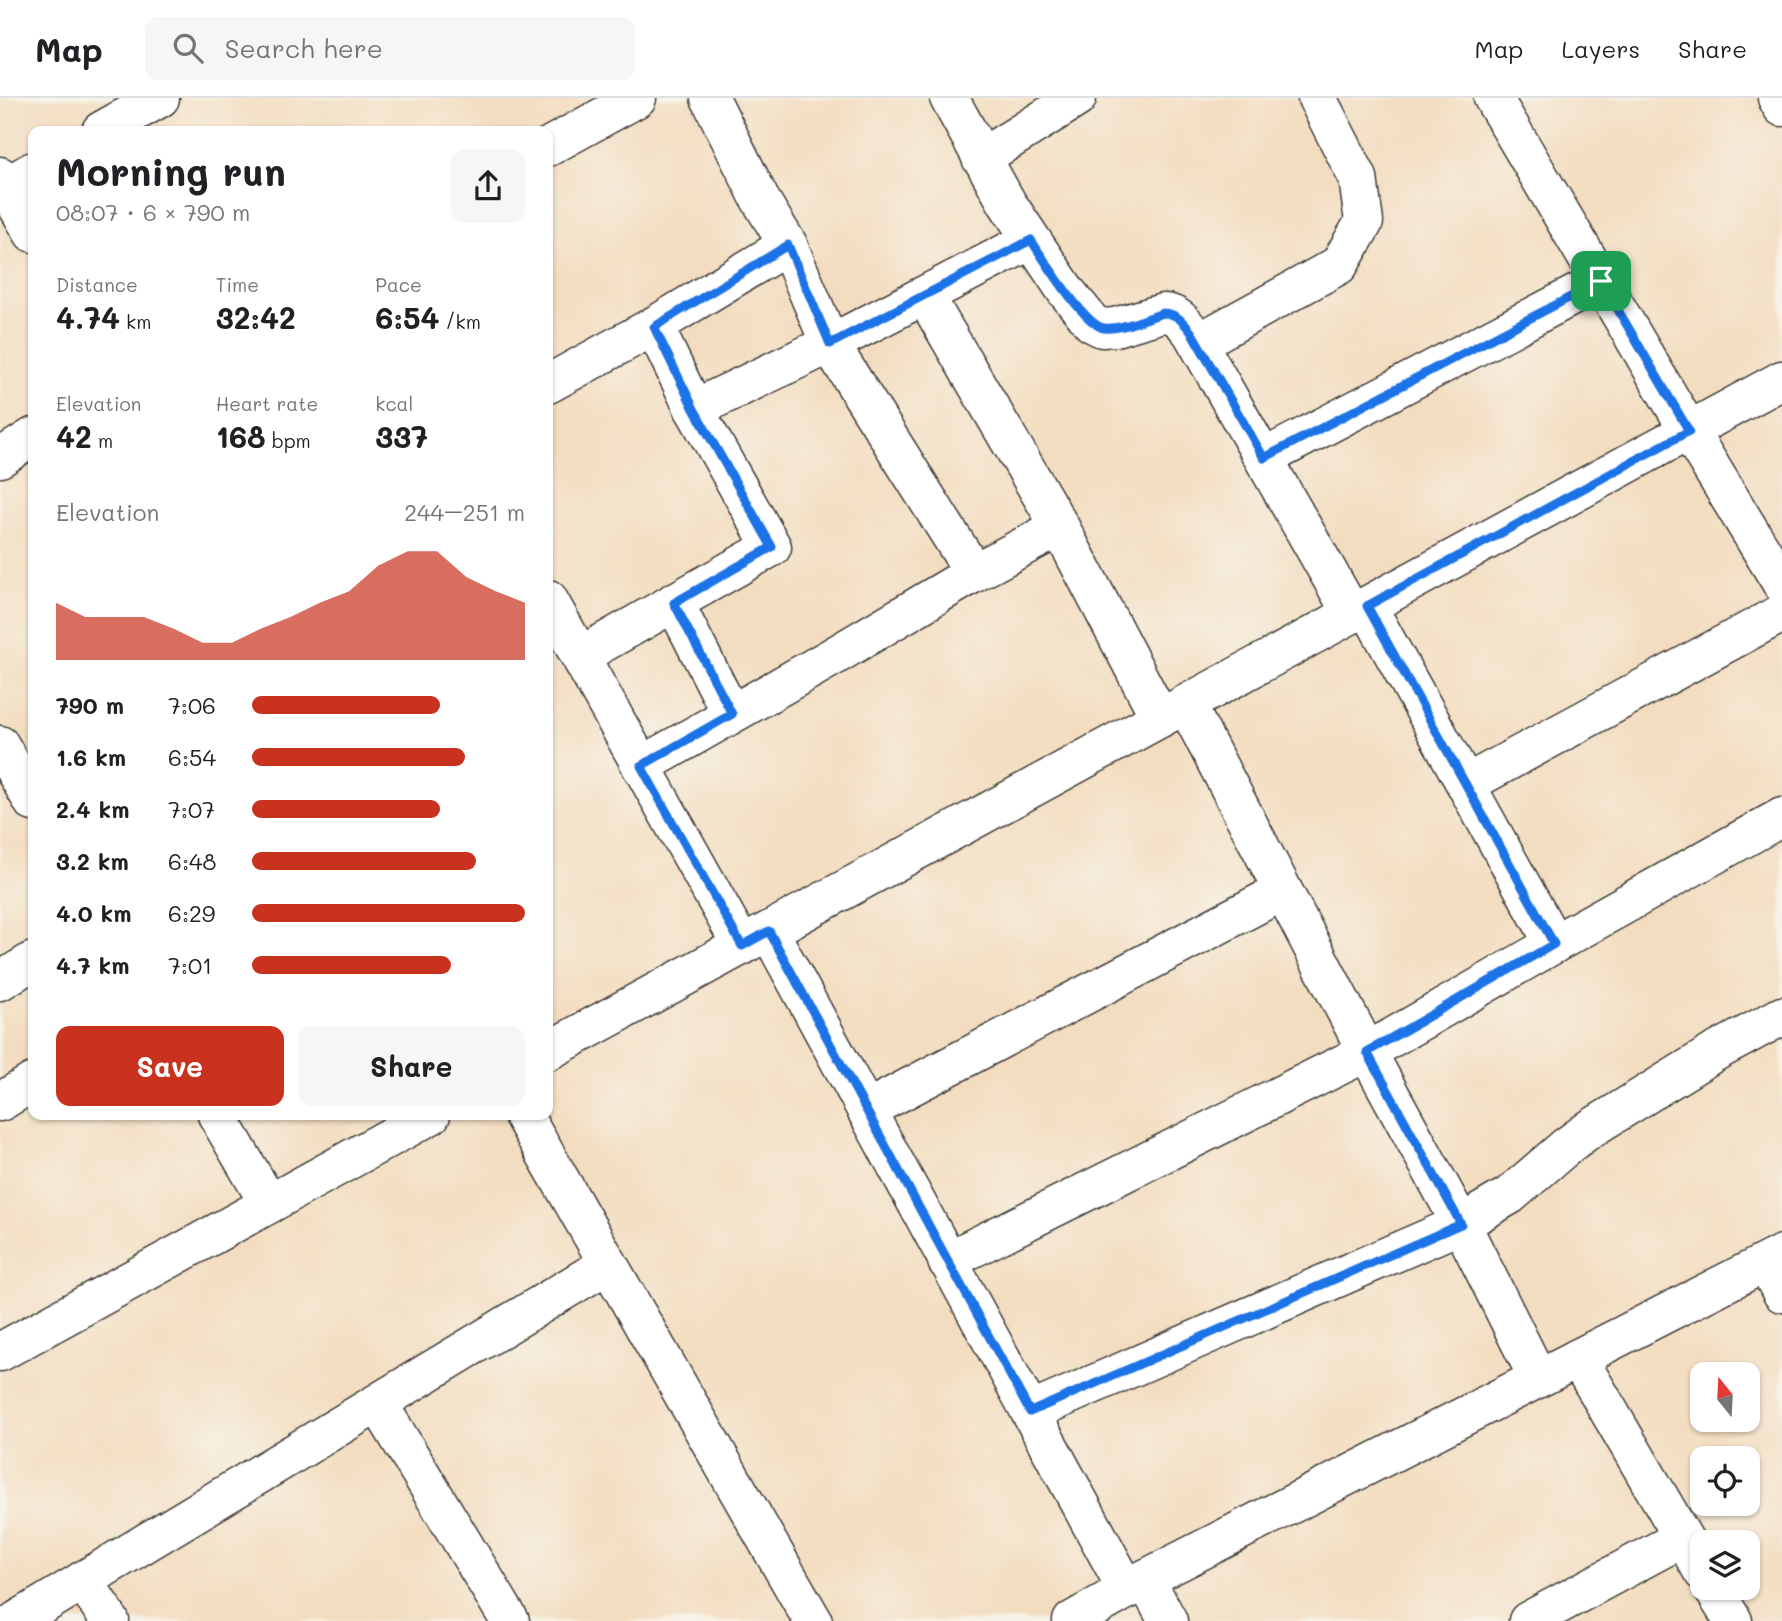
<!DOCTYPE html>
<html lang="en">
<head>
<meta charset="utf-8">
<style>
  :root { --surface:#fff; --page:#f6f6f6; --text:#202124; --muted:#757577; --line:#e0e0e0; --accent:#c8321e }
  body { margin:0; font-family:Mali,sans-serif; background:var(--page); color:var(--text); height:100vh; display:flex; flex-direction:column; font-size:26px; white-space:nowrap }
  * { box-sizing:border-box; margin:0 }
  p { font-size:23px; color:var(--muted) }
  .icon { flex:none; width:38px; height:38px; fill:none; stroke:currentColor; stroke-width:2; stroke-linecap:round; stroke-linejoin:round }
  .map { position:relative; flex:1; overflow:hidden }
  .side { position:absolute; left:28px; top:28px; width:525px; height:994px; display:flex; flex-direction:column; background:var(--surface); border-radius:14px; box-shadow:0 2px 5px #0004 }
  .side>* { flex:none }
  .needle { width:46px; rotate:342deg }
  .tools { position:absolute; left:1690px; top:1264px; display:grid; gap:14px }
  .tools a { display:grid; place-items:center; width:70px; height:70px; border-radius:14px; background:var(--surface); box-shadow:0 2px 5px #0004; font-size:35px }
  .pin { position:absolute; display:grid; place-items:center; width:60px; height:60px; color:#fff; margin:-30px; border-radius:14px; box-shadow:0 4px 10px #0006 }
  .round { display:grid; place-items:center; flex:none; width:74px; height:74px; border-radius:14px; background:var(--page) }
  .overview { display:flex; align-items:center; justify-content:space-between; height:119px; padding:0 28px }
  h1 { font-size:38px; font-weight:700; line-height:52px }
  .metrics { display:grid; grid-template-columns:repeat(3,1fr); gap:10px; height:119px; padding:7px 28px }
  .metrics div { display:grid; align-content:center }
  .metrics b { font-size:30px; font-weight:700 }
  .metrics small { font-size:19px; font-weight:400 }
  .metrics p { font-size:19px }
  .chart { height:196px; padding:14px 28px }
  .chart p { display:flex; justify-content:space-between }
  .chart svg { width:100%; height:126px; margin-top:7px; fill:var(--accent); opacity:.7 }
  .action { display:flex; gap:14px; margin-top:auto; padding:14px 28px }
  .action a { flex:1; height:80px; border-radius:14px; background:var(--accent); color:#fff; font-size:28px; font-weight:700; line-height:80px; text-align:center }
  .action a+a { background:var(--page); color:var(--text) }
  ul { padding:0 28px; list-style:none; font-size:23px }
  li { display:grid; grid-template-columns:112px 84px 1fr; align-items:center; height:52px }
  li i { height:18px; border-radius:9px; background:var(--accent) }
  header { display:flex; align-items:center; gap:42px; box-sizing:border-box; height:98px; padding:0 35px; background:var(--surface); border-bottom:2px solid var(--line) }
  header strong { font-size:33px }
  nav { display:flex; gap:38px; margin-inline-start:auto; font-size:24px }
  .search { width:490px; height:63px; background:var(--page); display:flex; align-items:center; gap:18px; box-sizing:border-box; padding:0 24px; border-radius:14px; color:var(--muted); font-size:26px }
  .map>svg:first-child { display:block }
  .lines { fill:none; stroke-linecap:round; stroke-linejoin:round }
  .minor-casing { stroke:#3c3935; stroke-width:41 }
  .minor { stroke:#fff; stroke-width:38 }
  .route-casing { stroke:#fff; stroke-width:14 }
  .route { stroke:#1a73e8; stroke-width:9 }
</style>
</head>
<body>
<header>
<strong>Map</strong>
<div class="search"><svg class="icon" aria-label="search" viewBox="0 0 24 24"><circle cx="10" cy="10" r="6"/><path d="M15 15l6 6"/></svg>Search here</div>
<nav><a>Map</a><a>Layers</a><a>Share</a></nav>
</header>
<div class="map">
<svg width="1782" height="1523" viewBox="0 0 1782 1523">
  <rect width="100%" height="100%" fill="#f7f3e8"/>
  <filter id="ink" filterUnits="userSpaceOnUse"><feTurbulence type="fractalNoise" baseFrequency=".0143" numOctaves="2"/><feDisplacementMap in="SourceGraphic" scale="14" xChannelSelector="R" yChannelSelector="G"/><feConvolveMatrix kernelMatrix="1 2 1 2 8 2 1 2 1" color-interpolation-filters="sRGB"/></filter>
  <filter id="wash" filterUnits="userSpaceOnUse"><feTurbulence type="fractalNoise" baseFrequency=".00686" numOctaves="4" result="noise"/><feDisplacementMap in="SourceGraphic" scale="28" xChannelSelector="R" yChannelSelector="G"/><feGaussianBlur stdDeviation="1.57" result="paint"/><feColorMatrix in="noise" values="0 0 0 0 0 0 0 0 0 0 0 0 0 0 0 0 0 1.4 0 .05"/><feComposite in="paint" operator="in"/></filter>
  <g filter="url(#wash)">
    <rect width="100%" height="100%" fill="#f3ddc0"/>
  </g>
  <g filter="url(#ink)">
    <g class="lines">
      <!-- minor casing -->
      <g class="minor-casing">
        <g id="minor">
          <path d="M949,0L1007,105L1066,193L1092,225L1102,230L1115,229L1163,215C1177,215 1184,225 1192,235L1352,516"/>
          <polyline points="1493,0 1689,333 1782,486"/>
          <polyline points="1777,0 1782,9"/>
          <polyline points="101,33 160,0"/>
          <polyline points="548,49 637,0"/>
          <polyline points="981,60 1077,0"/>
          <polyline points="0,78 33,135"/>
          <polyline points="0,92 33,73"/>
          <polyline points="788,147 830,246 974,475"/>
          <polyline points="925,198 1060,429 1160,620"/>
          <polyline points="1198,245 1339,167 1364,124 1358,80 1317,0"/>
          <polyline points="548,286 654,228 788,147 760,101 710,0"/>
          <polyline points="694,311 830,246 1031,142"/>
          <polyline points="0,360 33,339"/>
          <polyline points="1264,360 1601,183"/>
          <polyline points="548,501 742,848"/>
          <polyline points="674,504 731,616"/>
          <polyline points="1367,508 1554,846"/>
          <polyline points="580,558 772,449 694,311 654,228"/>
          <polyline points="1186,606 1367,954 1461,1126 1538,1280"/>
          <polyline points="0,647 33,704"/>
          <polyline points="641,668 834,558 974,475 1060,429"/>
          <polyline points="1466,686 1782,515"/>
          <polyline points="769,833 1127,1492"/>
          <polyline points="0,883 33,863"/>
          <polyline points="548,953 1782,282"/>
          <polyline points="0,1004 33,984"/>
          <polyline points="866,1012 1283,793"/>
          <polyline points="217,1017 269,1106"/>
          <polyline points="523,1017 813,1523"/>
          <polyline points="947,1163 1367,954 1554,846 1782,719"/>
          <polyline points="1766,1165 1782,1195"/>
          <polyline points="0,1254 431,1017"/>
          <polyline points="1578,1260 1703,1474"/>
          <polyline points="378,1305 510,1523"/>
          <polyline points="1030,1314 1461,1126 1510,1097 1568,1047 1590,1031 1715,954 1782,918"/>
          <polyline points="1145,1481 1168,1523"/>
          <polyline points="83,1482 110,1523"/>
          <polyline points="1712,1489 1733,1523"/>
          <polyline points="16,1523 608,1166"/>
          <polyline points="1072,1523 1145,1481 1782,1156"/>
          <polyline points="1528,1523 1682,1440"/>
        </g>
      </g>
      <!-- minor -->
      <use href="#minor" class="minor"/>
    </g>
  </g>
  <g class="lines" filter="url(#ink)">
    <!-- route casing -->
    <g class="route-casing">
      <path id="route" d="M1031,142C1043,160 1085,228 1104,230C1120,232 1147,220 1163,215C1177,215 1184,225 1192,235L1264,360L1601,183L1689,333L1367,508L1554,846L1367,954L1461,1126L1030,1314L769,833L742,848L641,668L732,616L674,505L772,449L694,311L654,229L788,147L830,246Z"/>
    </g>
    <!-- route -->
    <use href="#route" class="route"/>
  </g>
</svg>
<div class="tools">
<a><svg class="needle" viewBox="-14 -14 28 28"><path d="M0-13l5 13h-10z" fill="#e53935"/><path d="M0 13l5-13h-10z" fill="#757577"/></svg></a>
<a><svg class="icon" aria-label="locate" viewBox="0 0 24 24"><circle cx="12" cy="12" r="6"/><path d="M12 2v4M12 18v4M2 12h4M18 12h4"/></svg></a>
<a><svg class="icon" aria-label="layers" viewBox="0 0 24 24"><path d="M12 4l9 5-9 5-9-5zM3 14l9 5 9-5"/></svg></a>
</div>
<div class="pin" style="left:1601px;top:183px;background:#1e9e55"><svg class="icon" aria-label="arrive" viewBox="0 0 24 24"><path d="M6 21V4h12l-3 4 3 4H6"/></svg></div>
<section class="side">
<div class="overview"><div><h1>Morning run</h1><p>08:07 · 6 × 790 m</p></div><a class="round"><svg class="icon" aria-label="share" viewBox="0 0 24 24"><path d="M12 15V3M7 8l5-5 5 5M5 13v7h14v-7"/></svg></a></div>
<div class="metrics">
<div><p>Distance</p><b>4.74<small> km</small></b></div>
<div><p>Time</p><b>32:42</b></div>
<div><p>Pace</p><b>6:54<small> /km</small></b></div>
</div>
<div class="metrics">
<div><p>Elevation</p><b>42<small> m</small></b></div>
<div><p>Heart rate</p><b>168<small> bpm</small></b></div>
<div><p>kcal</p><b>337</b></div>
</div>
<div class="chart"><p><span>Elevation</span>244–251 m</p>
<svg viewBox="0 0 160 44" preserveAspectRatio="none"><path d="M0 44V24L10 29L20 29L30 29L40 33L50 38L60 38L70 33L80 29L90 24L100 20L110 11L120 6L130 6L140 15L150 20L160 24V44z"/></svg>
</div>
<ul>
<li><b>790 m</b>7:06<i style="width:69%"></i></li>
<li><b>1.6 km</b>6:54<i style="width:78%"></i></li>
<li><b>2.4 km</b>7:07<i style="width:69%"></i></li>
<li><b>3.2 km</b>6:48<i style="width:82%"></i></li>
<li><b>4.0 km</b>6:29<i style="width:100%"></i></li>
<li><b>4.7 km</b>7:01<i style="width:73%"></i></li>
</ul>
<div class="action"><a>Save</a><a>Share</a></div>
</section>
</div>
</body>
</html>
